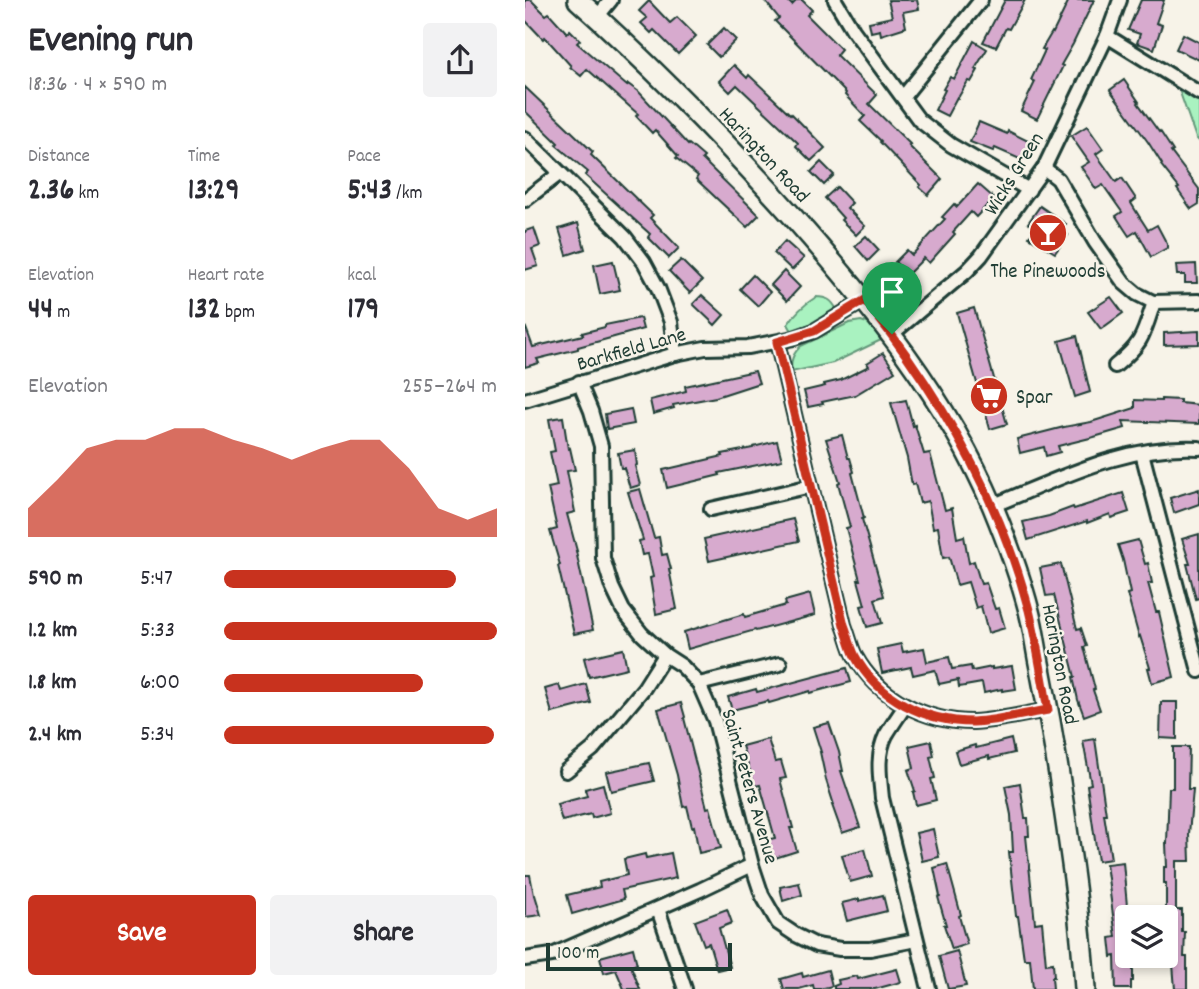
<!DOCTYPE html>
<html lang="en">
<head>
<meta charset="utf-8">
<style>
  :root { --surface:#fff; --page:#f2f2f3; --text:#2b2b33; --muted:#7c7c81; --accent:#c8321e }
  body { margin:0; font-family:Dekko,sans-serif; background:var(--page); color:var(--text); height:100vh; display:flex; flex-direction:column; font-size:26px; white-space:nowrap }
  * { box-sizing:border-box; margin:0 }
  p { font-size:23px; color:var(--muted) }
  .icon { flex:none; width:38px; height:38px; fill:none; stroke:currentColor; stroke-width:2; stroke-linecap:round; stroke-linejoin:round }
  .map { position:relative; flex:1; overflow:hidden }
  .side { display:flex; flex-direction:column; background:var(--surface); width:525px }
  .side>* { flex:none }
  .controls { position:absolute; left:590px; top:905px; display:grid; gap:14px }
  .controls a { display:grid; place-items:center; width:63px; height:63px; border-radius:7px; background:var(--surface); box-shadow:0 4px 10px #0003; font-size:35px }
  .scale { position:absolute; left:21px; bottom:18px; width:186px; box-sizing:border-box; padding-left:7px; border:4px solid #1f3d34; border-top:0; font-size:19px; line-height:24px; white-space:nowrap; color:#1f3d34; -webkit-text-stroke:5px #f7f3e8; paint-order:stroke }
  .pin { position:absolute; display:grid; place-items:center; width:60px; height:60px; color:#fff; margin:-72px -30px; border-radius:50% 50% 50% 0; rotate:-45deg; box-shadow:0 0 7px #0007 }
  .pin .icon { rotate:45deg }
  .round { display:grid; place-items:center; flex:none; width:74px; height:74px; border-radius:7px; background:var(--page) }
  .head { display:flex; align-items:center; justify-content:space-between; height:119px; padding:0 28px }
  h1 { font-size:38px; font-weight:700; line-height:52px }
  .stats { display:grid; grid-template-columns:repeat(3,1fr); gap:10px; height:119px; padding:7px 28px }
  .stats div { display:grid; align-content:center }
  .stats b { font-size:30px; font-weight:700 }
  .stats small { font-size:19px; font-weight:400 }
  .stats p { font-size:19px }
  .chart { height:196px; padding:14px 28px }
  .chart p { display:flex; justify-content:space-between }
  .chart svg { width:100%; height:126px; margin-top:7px; fill:var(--accent); opacity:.7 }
  .button { display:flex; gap:14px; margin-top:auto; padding:14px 28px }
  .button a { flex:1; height:80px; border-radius:7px; background:var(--accent); color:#fff; font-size:28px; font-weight:700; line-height:80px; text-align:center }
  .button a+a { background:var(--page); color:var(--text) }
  ul { padding:0 28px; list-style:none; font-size:23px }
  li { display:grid; grid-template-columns:112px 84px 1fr; align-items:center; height:52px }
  li i { height:18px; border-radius:9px; background:var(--accent) }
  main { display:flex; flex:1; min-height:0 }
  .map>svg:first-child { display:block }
  .green { fill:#a9f2c0; stroke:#64987a; stroke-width:2 }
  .building { fill:#d7aace; stroke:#1f3d34; stroke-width:2 }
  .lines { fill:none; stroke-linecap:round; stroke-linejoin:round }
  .street-casing { stroke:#1f3d34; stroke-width:18 }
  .secondary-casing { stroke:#1f3d34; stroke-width:24 }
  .street { stroke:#f7f3e8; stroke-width:12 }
  .secondary { stroke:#f7f3e8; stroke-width:19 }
  .route-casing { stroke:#fff; stroke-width:14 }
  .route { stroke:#c8321e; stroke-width:9 }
  .labels { text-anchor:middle; stroke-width:5; stroke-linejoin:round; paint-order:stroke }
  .street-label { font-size:21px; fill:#1f3d34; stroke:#f7f3e8 }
  .poi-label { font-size:21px; fill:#1f3d34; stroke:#f7f3e8 }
</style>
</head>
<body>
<main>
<section class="side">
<div class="head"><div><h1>Evening run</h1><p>18:36 · 4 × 590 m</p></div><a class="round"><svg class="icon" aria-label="share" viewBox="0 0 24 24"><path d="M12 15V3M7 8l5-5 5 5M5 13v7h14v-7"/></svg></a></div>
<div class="stats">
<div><p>Distance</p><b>2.36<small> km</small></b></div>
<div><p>Time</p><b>13:29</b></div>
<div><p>Pace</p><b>5:43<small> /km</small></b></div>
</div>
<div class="stats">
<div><p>Elevation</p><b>44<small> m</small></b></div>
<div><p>Heart rate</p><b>132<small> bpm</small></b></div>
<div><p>kcal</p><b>179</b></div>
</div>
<div class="chart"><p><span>Elevation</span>255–264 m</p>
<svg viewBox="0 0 160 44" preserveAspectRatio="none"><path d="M0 44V34L10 24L20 13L30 10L40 10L50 6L60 6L70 10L80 13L90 17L100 13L110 10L120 10L130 20L140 34L150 38L160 34V44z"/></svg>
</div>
<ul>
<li><b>590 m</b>5:47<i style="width:85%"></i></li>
<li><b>1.2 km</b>5:33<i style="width:100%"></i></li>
<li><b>1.8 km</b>6:00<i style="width:73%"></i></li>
<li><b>2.4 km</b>5:34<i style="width:99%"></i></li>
</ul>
<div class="button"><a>Save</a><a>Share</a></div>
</section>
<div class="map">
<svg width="674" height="989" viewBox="0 0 674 989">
  <rect width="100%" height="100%" fill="#f7f3e8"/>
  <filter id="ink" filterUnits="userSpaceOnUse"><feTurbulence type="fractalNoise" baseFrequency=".0143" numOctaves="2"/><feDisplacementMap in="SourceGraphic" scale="14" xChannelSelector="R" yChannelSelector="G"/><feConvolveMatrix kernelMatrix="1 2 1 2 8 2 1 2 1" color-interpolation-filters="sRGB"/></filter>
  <g filter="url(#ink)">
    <!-- green -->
    <g class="green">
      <polygon points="652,84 674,100 674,141 671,138"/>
      <path d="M291,297C302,297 307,300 312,310L288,323L267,331L263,324C270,313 280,304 291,297Z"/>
      <path d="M336,321L345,324L356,340L308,363L266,372C266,361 267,354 276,346L324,323Z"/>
    </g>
    <!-- building -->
    <g class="building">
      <polygon points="0,0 6,0 21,15 24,13 42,33 45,30 55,40 52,43 102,86 103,84 114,92 163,145 164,144 179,157 177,159 234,215 222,227 171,179 173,176 151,158 153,156 130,130 127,133 111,116 113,114 62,69 56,76 45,67 46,66 20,37 18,39 0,20"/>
      <polygon points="239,0 262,0 267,5 272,0 277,0 287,10 282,15 316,49 311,55 352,95 344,104 386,145 384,146 417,179 403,195 394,187 396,185 355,142 356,141 335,121 340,116 320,95 321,93 250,21 254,18"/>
      <polygon points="363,0 392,0 394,9 378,12 381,27 356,35 355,30 346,32 344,22 367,17"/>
      <polygon points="480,0 500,0 484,29 481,28 471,47 458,42"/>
      <polygon points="544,0 569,0 548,44 536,65 538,66 512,119 496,111 510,82 506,80 520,50 517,49 527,32 528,33"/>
      <polygon points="616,0 639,0 631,23 637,25 629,49 612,43 615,34 603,30"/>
      <polygon points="124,1 145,23 152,17 171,36 153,54 129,30 126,33 116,23 122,18 114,11"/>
      <polygon points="199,28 211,40 194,57 182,45"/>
      <polygon points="658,34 674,42 674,60 651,49"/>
      <polygon points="449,41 462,49 450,69 453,70 446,82 443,81 433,98 432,97 422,116 410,110 420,90 418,89 425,77 429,79"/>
      <polygon points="209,65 222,78 224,75 265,114 266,113 300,148 286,161 271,146 273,143 212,85 205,92 194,81"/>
      <polygon points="599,80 614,102 613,103 634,132 635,131 648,151 646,152 674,189 674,204 666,209 652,189 654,188 636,165 637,164 623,142 585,90"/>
      <polygon points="0,87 68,152 66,155 128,215 125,218 154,248 144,258 123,237 125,234 60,175 63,172 31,145 33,143 0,111"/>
      <polygon points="454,122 482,134 483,131 505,142 497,160 470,148 468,151 445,142"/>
      <polygon points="562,126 578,149 571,154 591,182 597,178 611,199 606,203 614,216 623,230 632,225 642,244 642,248 626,257 612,231 604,236 598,227 591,216 597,212 578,185 571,189 556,167 564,162 546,136"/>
      <polygon points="296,162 309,175 299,185 286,172"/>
      <polygon points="453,184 469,198 451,217 446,212 428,232 430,234 404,263 399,258 378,279 383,283 369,299 356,288 374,266 370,262 382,250 387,255 420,219 417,217 429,204 432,207"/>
      <polygon points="312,187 327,203 322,208 340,226 331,235 316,220 318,218 300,198"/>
      <polygon points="515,206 541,224 536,231 543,235 530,253 504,237 510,228 503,223"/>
      <polygon points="53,223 60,249 42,255 34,229"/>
      <polygon points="9,228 15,246 7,249 13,266 0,270 0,231"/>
      <polygon points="341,236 354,250 343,261 330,246"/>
      <polygon points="260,241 279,258 267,270 249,253"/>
      <polygon points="156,260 177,281 165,293 144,271"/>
      <polygon points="88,261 95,290 75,294 69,265"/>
      <polygon points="671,264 672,283 660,283 660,275 652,275 651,265"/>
      <polygon points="259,271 275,287 262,301 246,285"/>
      <polygon points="228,275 245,292 233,306 215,289"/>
      <polygon points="177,295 199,315 190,325 168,304"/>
      <polygon points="586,297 598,313 576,329 563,312"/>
      <polygon points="449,308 482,424 465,429 432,313"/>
      <polygon points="115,318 118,329 53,347 53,349 12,359 14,363 0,367 0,329 1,328 8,347 58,335 57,333 80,327 80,325"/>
      <polygon points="674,331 674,344 639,345 639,333"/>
      <polygon points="552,336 565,392 550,397 534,341"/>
      <polygon points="358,353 370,371 330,395 297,402 298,404 283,407 279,391 300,386 299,384 316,380 344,366 342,363"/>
      <polygon points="230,371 234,383 191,397 148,405 149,408 128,414 125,400 161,391 160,386"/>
      <polygon points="636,399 655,400 655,403 674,405 674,424 598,421 600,428 569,437 533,446 535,452 521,456 519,447 495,453 492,439 539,427 566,422 610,408 610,400 636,401"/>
      <polygon points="381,400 388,426 390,425 399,454 405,453 420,510 427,508 432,538 439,536 444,563 449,561 456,584 461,583 470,609 474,608 480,628 463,633 456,606 451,608 443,582 432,585 424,557 418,558 413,527 408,528 403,501 395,503 390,484 387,485 382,458 366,403"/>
      <polygon points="106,409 109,424 82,429 80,414"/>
      <polygon points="38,417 43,449 45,448 50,470 42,471 50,512 42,514 52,551 51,551 68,630 49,634 33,566 35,565 25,531 32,529 23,488 32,486 25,452 30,451 24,419"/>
      <polygon points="317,435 323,458 325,458 329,472 327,473 339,518 337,519 359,596 350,599 357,623 342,627 336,606 340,605 333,580 335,580 321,528 325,527 313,483 315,482 301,439"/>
      <polygon points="252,441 257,460 194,473 195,475 142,488 138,470 198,456 197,454 228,448 228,447"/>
      <polygon points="110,450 112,465 110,466 115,485 105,488 99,468 96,468 93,453"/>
      <polygon points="115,489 129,538 134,537 137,555 142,554 146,569 144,569 152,609 131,614 125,578 128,577 123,554 117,555 114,541 118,540 103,492"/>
      <polygon points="674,489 674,504 649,513 645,498"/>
      <polygon points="598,493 604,512 586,518 585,514 562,523 562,521 503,540 498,522 524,516 548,507 549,509"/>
      <polygon points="268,519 274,541 184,561 179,539"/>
      <polygon points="674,534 674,598 671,599 662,564 665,564 657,539"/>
      <polygon points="613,540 620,564 623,563 627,583 623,583 631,612 634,612 649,677 627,683 623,668 625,668 615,636 614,637 602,594 605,593 598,560 593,545"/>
      <polygon points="536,564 552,629 556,628 562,646 559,647 570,689 568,690 575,710 559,716 553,700 548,677 550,677 529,595 521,596 515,568"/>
      <polygon points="285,594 290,615 231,631 230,630 163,649 159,632 219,614 220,617 261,605 260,601"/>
      <polygon points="376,644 378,652 399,648 402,662 424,657 427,669 446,666 447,671 467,667 467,669 487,666 491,689 477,691 477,689 459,693 457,683 434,687 433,680 414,684 410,670 388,675 386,667 357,673 352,649"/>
      <polygon points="98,649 102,668 64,677 59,658"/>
      <polygon points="322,668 326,682 285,693 285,691 244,703 243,701 207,710 203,697 231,689 232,692"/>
      <polygon points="61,684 66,703 27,713 20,689 34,685 36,691"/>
      <polygon points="636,702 652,702 652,739 635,738"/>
      <polygon points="156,703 160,717 159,718 182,808 185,807 196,848 174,853 169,826 167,827 162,806 158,807 152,775 133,709"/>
      <polygon points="304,723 314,752 318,771 316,771 335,827 317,833 307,805 309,805 301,780 295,752 296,752 288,727"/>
      <polygon points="243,739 250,762 256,761 261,778 255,779 268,828 265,828 272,851 247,859 241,840 250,838 235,785 230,786 217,746"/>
      <polygon points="486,739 489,753 464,759 464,756 434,764 430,751 450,745 451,748"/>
      <polygon points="570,739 581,814 579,814 586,859 573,861 562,785 566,784 558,741"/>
      <polygon points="406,741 409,756 405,757 410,778 406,779 411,800 391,805 388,792 390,791 383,770 389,768 384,746"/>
      <polygon points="648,747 664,747 663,789 668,789 664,834 665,861 651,861 651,910 657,910 657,932 660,932 659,957 662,957 662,989 650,989 647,952 643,952 643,926 641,926 641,883 639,883 639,867 642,867 641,843 642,843 644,788 648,788"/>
      <polygon points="124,763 129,781 86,791 81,772"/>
      <polygon points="495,783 500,818 503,818 504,836 501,836 510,923 517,922 521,964 528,963 529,977 527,977 528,989 508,989 505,959 499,959 493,916 491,916 484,852 488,852 486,815 480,786"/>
      <polygon points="78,784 85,813 67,818 66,814 37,821 32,804 62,796 60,789"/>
      <polygon points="408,829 414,857 397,861 391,833"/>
      <polygon points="340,849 347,876 325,882 317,855"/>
      <polygon points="146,853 151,878 97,890 99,899 47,914 42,895 75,887 74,882 102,875 99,859 120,854 121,858"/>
      <polygon points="598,862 603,917 602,922 598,922 602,960 608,960 608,981 606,981 606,989 591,989 590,956 587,957 585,938 591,937 581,864"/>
      <polygon points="422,864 436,915 434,916 442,944 427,949 419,925 421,925 413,897 415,896 409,868"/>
      <polygon points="0,875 5,875 9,895 10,895 16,915 0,917"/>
      <polygon points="274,883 277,895 258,901 255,887"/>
      <polygon points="358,895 362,911 322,921 317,903 334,899 334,901"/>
      <polygon points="202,909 207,923 194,928 205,967 192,970 184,943 179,945 170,921"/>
      <polygon points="108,948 112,964 106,966 115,989 99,989 91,970 79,973 75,957"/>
      <polygon points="432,951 441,986 423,989 414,956"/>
      <polygon points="372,969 376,982 350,989 309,989 309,986 314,984 313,980 332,976 333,979"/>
      <polygon points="303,970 307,986 295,989 289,989 288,985 274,989 259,989 256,979 277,973 278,977"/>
    </g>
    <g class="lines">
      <!-- street casing -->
      <g class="street-casing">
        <g id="street">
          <polyline points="310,0 328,30 394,120 426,145 504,190"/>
          <polyline points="72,17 86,0"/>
          <polyline points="582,36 674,93"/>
          <polyline points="378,97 456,0"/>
          <polyline points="0,138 100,237 119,262 133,288 146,322 150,354"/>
          <polyline points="519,168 533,179 570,242 599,283 612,294 628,302 674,301"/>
          <polyline points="0,200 34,174"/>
          <polyline points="367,334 442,271 456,256 519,168 582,36 595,0"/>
          <path d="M252,342L319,625C323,635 325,646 330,656C353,698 401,722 448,722C471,721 500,714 523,710"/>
          <path d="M590,366C618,343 618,336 629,302"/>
          <polyline points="54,382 66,411 76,446 78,558 87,587 98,610 117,634 140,655 157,666 174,684 190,721 227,865 237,895 253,923 271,935 291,945 315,949 345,949 391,940"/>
          <polyline points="0,400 150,354 180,348 223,347 269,338 289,331 340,300"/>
          <polyline points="617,453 674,671"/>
          <path d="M467,506C534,479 600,444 674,448"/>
          <polyline points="186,509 286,486"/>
          <polyline points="174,684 255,664"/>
          <path d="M380,706C374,715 367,725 361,735C351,755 355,777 357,798L404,989"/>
          <polyline points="41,771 68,749 119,688 140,655"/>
          <polyline points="133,909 160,989"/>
          <polyline points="0,959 27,955 175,890 227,865"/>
        </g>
      </g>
      <!-- secondary casing -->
      <g class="secondary-casing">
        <path id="secondary" d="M53,0C129,68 201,142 269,218C347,306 422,398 468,507C482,541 495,576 504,611C509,630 511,649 515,668C523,708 530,748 536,788C546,855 556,922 560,989"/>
      </g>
      <!-- street -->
      <use href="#street" class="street"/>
      <!-- secondary -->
      <use href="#secondary" class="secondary"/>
    </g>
  </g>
  <g class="lines" filter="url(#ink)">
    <!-- route casing -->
    <g class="route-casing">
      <path id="route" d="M340,300C413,392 474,496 504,610C512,643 517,677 523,710C499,714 472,721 448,722C401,722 352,698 330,656C325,646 323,635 319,625L252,342L289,331Z"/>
    </g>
    <!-- route -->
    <use href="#route" class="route"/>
  </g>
  <!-- icons -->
  <defs>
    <g id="bar-disc" transform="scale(2.0125)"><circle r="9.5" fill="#c8321e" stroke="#f7f3e8"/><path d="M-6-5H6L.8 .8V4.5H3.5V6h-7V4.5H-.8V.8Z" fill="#fff"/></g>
    <g id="supermarket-disc" transform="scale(2.0125)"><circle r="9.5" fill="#c8321e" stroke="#f7f3e8"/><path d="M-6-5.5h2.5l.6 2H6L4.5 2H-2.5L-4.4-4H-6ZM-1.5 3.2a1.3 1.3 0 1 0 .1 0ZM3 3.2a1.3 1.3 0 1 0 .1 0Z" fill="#fff"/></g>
  </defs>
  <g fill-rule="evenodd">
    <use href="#bar-disc" x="523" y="233"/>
    <use href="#supermarket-disc" x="464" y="396"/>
  </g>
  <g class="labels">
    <!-- street labels -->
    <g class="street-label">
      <text transform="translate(240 154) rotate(47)" y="7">Harington Road</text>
      <text transform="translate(488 173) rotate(-58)" y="7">Wicks Green</text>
      <text transform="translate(106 348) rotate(-16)" y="7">Barkfield Lane</text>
      <text transform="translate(536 664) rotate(79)" y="7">Harington Road</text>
      <text transform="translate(226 786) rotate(74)" y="7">Saint Peters Avenue</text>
    </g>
    <!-- poi labels -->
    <g class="poi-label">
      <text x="523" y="277">The Pinewoods</text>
      <text x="491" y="403" text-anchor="start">Spar</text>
    </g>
  </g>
</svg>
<div class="controls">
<a><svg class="icon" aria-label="layers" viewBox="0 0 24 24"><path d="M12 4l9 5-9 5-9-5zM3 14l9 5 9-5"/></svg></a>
</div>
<div class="scale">100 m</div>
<div class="pin" style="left:367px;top:334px;background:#1e9e55"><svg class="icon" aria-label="arrive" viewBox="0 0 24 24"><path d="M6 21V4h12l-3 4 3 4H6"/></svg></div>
</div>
</main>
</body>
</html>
